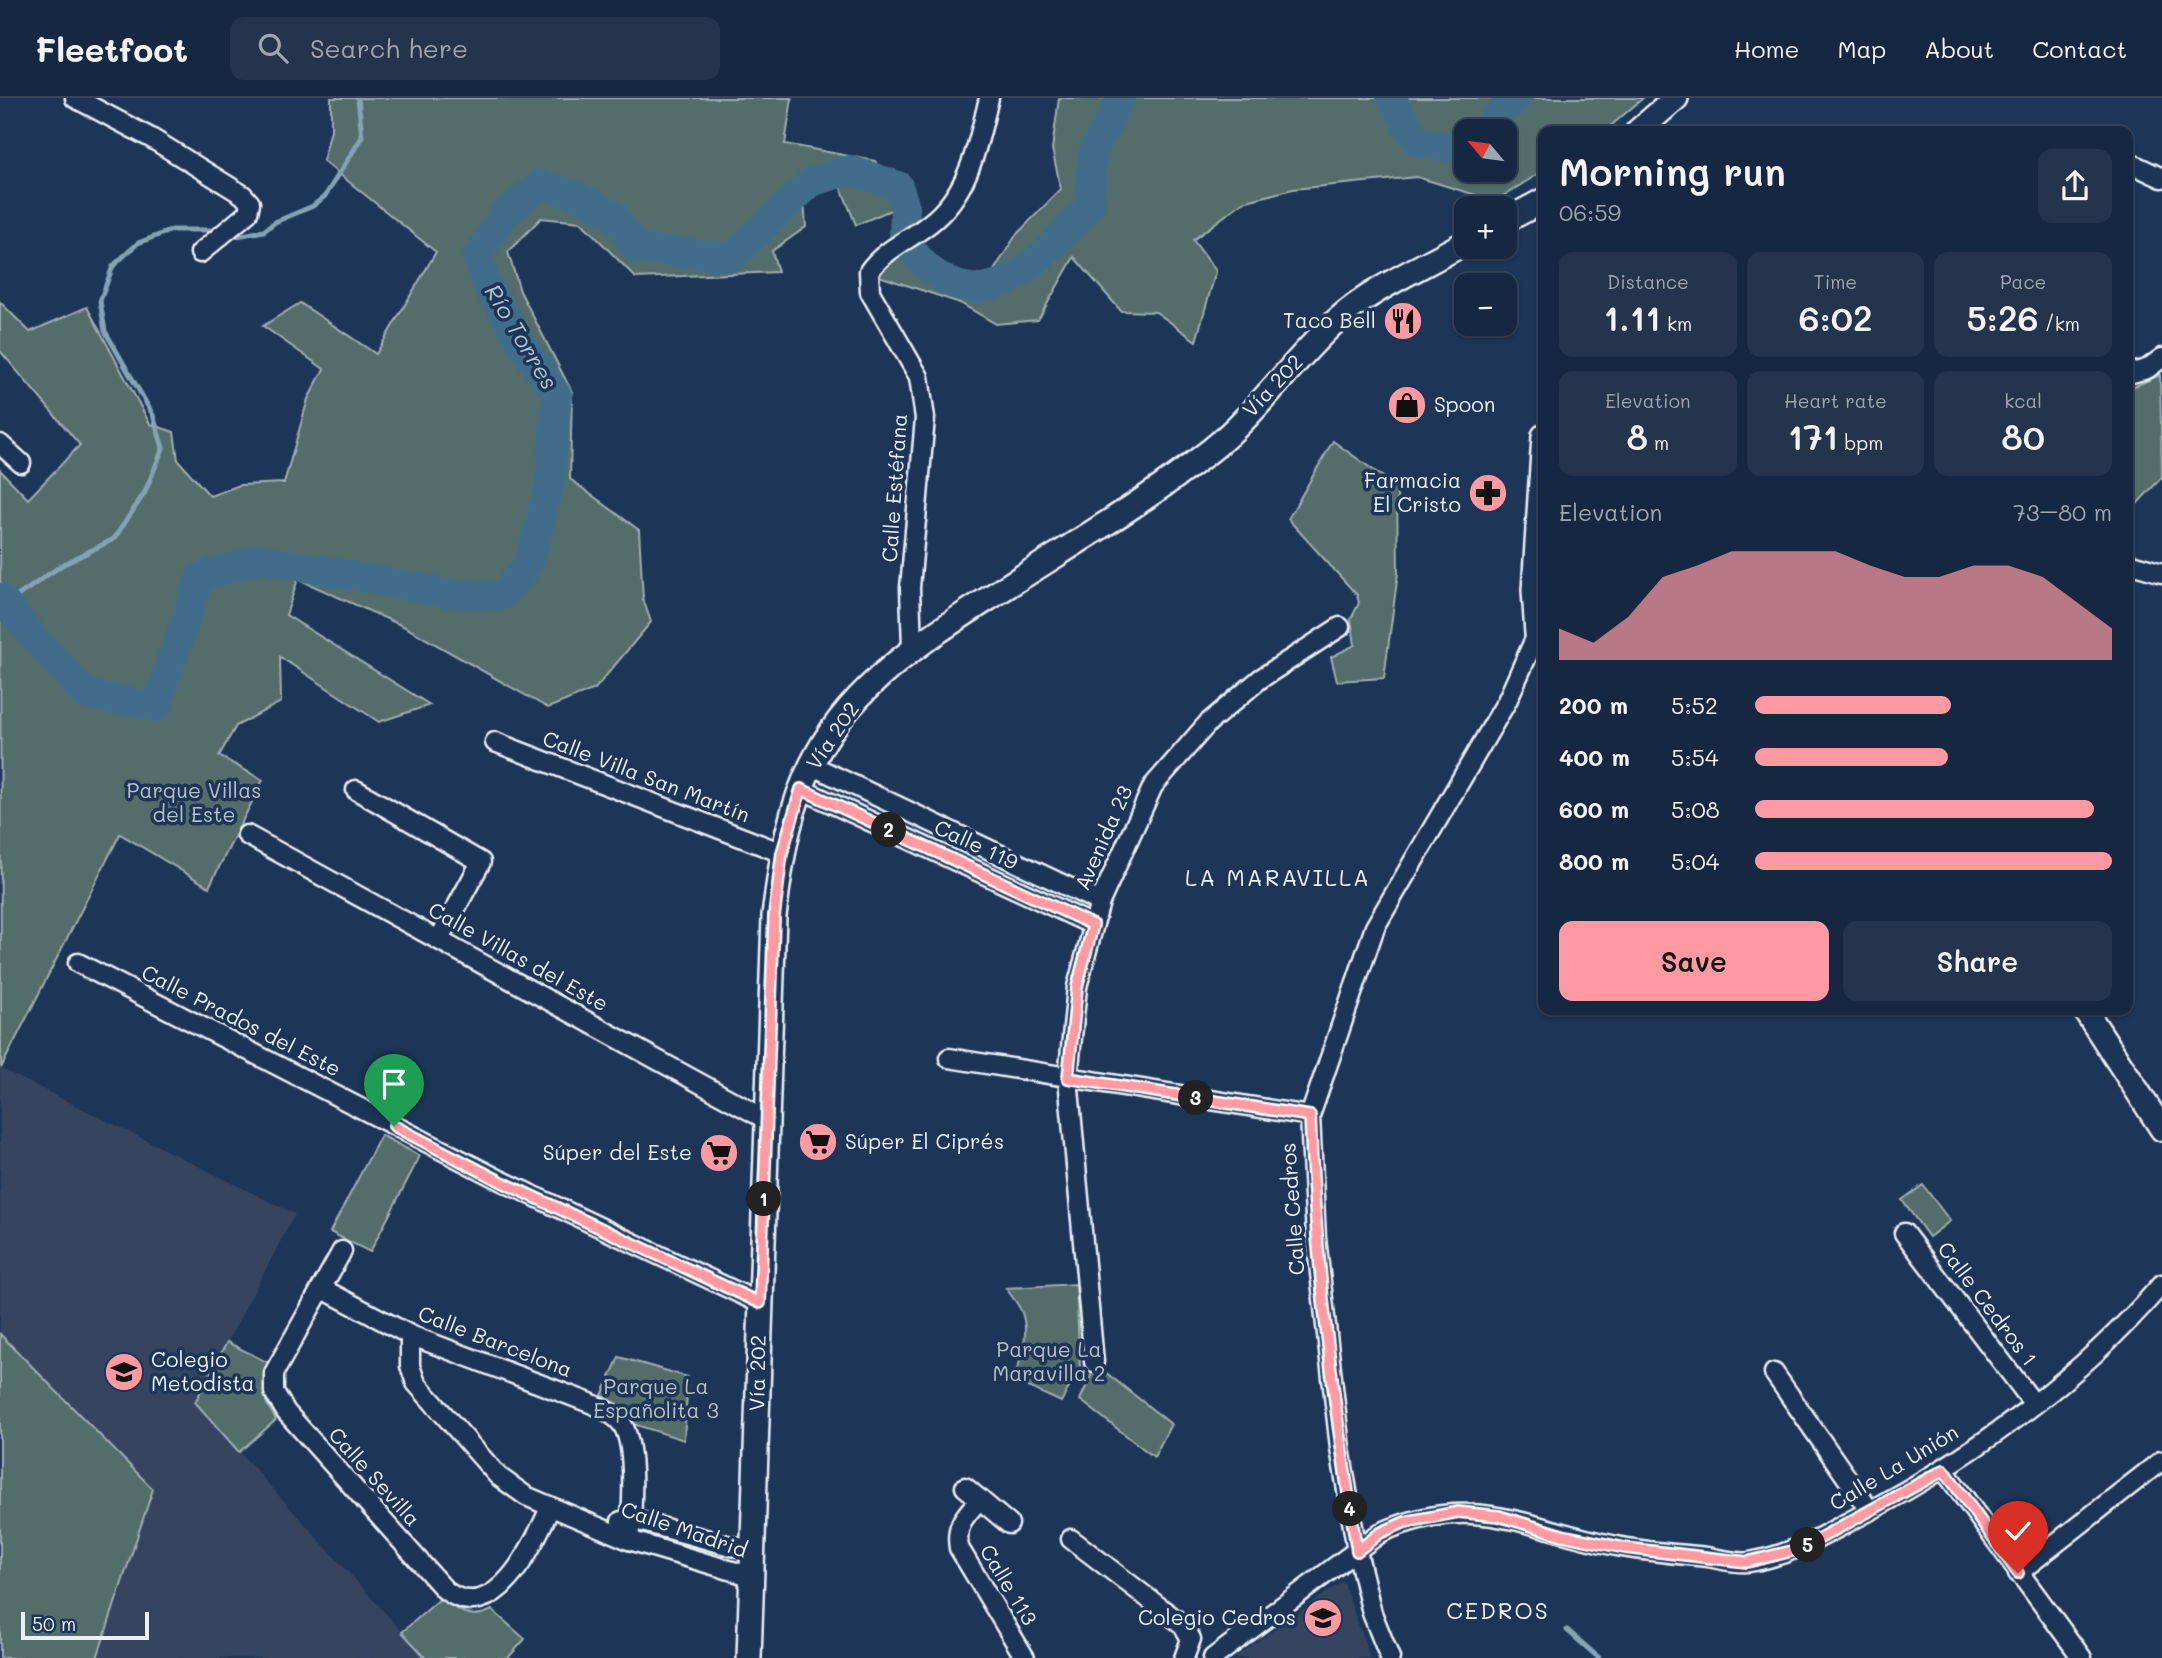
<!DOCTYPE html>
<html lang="en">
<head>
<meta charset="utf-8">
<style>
  :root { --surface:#162841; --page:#23344c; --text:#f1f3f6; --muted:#9ea6b1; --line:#35445a; --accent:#ff9aa2 }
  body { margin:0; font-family:Mali,sans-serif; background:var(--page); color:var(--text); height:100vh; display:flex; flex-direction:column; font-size:26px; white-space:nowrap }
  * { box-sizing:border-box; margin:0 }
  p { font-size:23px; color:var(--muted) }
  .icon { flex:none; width:38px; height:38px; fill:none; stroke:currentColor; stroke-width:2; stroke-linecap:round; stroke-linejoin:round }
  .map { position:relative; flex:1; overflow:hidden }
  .side { position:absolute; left:1538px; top:28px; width:595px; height:889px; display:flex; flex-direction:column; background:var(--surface); border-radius:14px; box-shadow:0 2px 5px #0004,0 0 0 2px var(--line) }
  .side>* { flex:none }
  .needle { width:46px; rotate:299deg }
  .controls { position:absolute; left:1454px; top:21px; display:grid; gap:14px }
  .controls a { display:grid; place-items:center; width:63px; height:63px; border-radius:14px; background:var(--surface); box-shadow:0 2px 5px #0004,0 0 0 2px var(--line); font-size:35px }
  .scale { position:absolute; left:21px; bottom:18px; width:128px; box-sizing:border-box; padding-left:7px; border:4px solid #e8f1f8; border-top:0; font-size:19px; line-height:24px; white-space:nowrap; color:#e8f1f8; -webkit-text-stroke:5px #1d3557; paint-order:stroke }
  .pin { position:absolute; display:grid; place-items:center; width:60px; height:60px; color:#fff; margin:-72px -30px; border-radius:50% 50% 50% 0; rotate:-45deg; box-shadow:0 0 7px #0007 }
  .pin .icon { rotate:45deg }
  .km { position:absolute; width:35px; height:35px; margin:-18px; border-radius:50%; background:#222; color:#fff; font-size:19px; line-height:35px; text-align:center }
  .round { display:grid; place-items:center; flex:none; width:74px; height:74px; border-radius:14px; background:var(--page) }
  .summary { display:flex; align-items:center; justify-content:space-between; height:119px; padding:0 21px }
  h1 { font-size:38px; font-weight:600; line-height:52px }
  .metrics { display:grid; grid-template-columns:repeat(3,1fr); gap:10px; height:119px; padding:7px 21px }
  .metrics div { display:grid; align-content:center; border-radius:14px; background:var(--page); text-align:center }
  .metrics b { font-size:35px; font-weight:600 }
  .metrics small { font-size:19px; font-weight:400 }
  .metrics p { font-size:19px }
  .chart { height:196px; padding:14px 21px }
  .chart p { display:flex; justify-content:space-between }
  .chart svg { width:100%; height:126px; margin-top:7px; fill:var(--accent); opacity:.7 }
  .primary-button { display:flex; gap:14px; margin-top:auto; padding:14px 21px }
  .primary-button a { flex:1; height:80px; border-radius:14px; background:var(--accent); color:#111; font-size:28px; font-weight:600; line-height:80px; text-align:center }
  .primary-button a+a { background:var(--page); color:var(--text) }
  ul { padding:0 21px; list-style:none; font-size:23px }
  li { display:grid; grid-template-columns:112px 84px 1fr; align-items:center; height:52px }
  li i { height:18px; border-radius:9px; background:var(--accent) }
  header { display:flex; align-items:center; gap:42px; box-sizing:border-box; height:98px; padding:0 35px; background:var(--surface); border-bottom:2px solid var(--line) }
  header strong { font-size:33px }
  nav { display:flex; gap:38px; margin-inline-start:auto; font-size:24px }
  .search { width:490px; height:63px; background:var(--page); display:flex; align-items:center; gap:18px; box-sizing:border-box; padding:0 24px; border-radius:14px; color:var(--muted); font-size:26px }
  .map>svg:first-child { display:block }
  .built { fill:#354560 }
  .green { fill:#536d6a; stroke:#9eafb1; stroke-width:2; fill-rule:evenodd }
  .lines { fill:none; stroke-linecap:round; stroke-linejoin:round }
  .stream { stroke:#85a2b6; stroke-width:5 }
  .river { stroke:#436d8a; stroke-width:30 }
  .minor-casing { stroke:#e8f1f8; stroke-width:23 }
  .major-casing { stroke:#e8f1f8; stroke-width:28 }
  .minor { stroke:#1d3557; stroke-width:18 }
  .major { stroke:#1d3557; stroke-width:23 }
  .route-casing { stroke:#fff; stroke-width:14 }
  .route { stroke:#ff9aa2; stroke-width:9 }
  .labels { text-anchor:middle; stroke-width:7; stroke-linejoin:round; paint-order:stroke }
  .poi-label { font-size:21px; fill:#e8f1f8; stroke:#1d3557; text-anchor:end }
  .street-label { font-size:21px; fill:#e8f1f8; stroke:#1d3557 }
  .park-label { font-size:21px; fill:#b4c3c6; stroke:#1d3557 }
  .water-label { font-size:23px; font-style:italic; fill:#aec3d2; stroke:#1d3557 }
  .neighbourhood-label { font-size:23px; letter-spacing:2px; fill:#e8f1f8; stroke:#1d3557 }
</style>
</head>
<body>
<header>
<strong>Fleetfoot</strong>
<div class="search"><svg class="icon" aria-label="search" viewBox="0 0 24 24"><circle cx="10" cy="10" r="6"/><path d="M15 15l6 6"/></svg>Search here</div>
<nav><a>Home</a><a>Map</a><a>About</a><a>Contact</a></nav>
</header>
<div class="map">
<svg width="2162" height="1560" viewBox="0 0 2162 1560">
  <rect width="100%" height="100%" fill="#1d3557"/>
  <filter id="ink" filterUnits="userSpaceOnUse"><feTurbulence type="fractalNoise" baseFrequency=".0143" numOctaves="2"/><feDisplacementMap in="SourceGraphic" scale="14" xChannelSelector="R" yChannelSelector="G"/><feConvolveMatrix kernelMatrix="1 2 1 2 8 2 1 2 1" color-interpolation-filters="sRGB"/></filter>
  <g filter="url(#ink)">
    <!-- built -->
    <g class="built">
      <polygon points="0,970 295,1116 195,1305 426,1560 97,1560 153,1391 0,1236"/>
      <polygon points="1343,1483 1370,1560 1234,1560"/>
    </g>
    <!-- green -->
    <g class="green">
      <polygon points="331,0 792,0 785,46 875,63 900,108 856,127 840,87 804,102 806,129 772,153 778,174 636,180 581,124 541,120 508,154 520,193 572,294 570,381 639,432 643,501 651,524 595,591 548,610 405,529 298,481 286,517 430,607 379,624 280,559 281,604 236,628 219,658 263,682 209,789 120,736 1,970 0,372 28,401 80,347 0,253 0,204 30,234 87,209 150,326 174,334 178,362 210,398 240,387 284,385 308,301 324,271 263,228 300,205 376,256 436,154 323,63 331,32"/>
      <path d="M1059,0H1643L1605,33H1544L1543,73L1495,103L1417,79L1293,91L1243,104L1193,142L1216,173L1196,243L1156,214L1121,213L1074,159L1038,222L996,226L960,205L873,176L892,151L983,190L1016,137L1061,91L1052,51ZM1466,33H1505V72H1466Z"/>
      <polygon points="2160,277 2162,379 2137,406 2128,401 2128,291"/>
      <polygon points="1333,343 1397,389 1398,475 1384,580 1337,583 1331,559 1355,547 1351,521 1359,505 1357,497 1288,421"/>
      <polygon points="381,1037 420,1058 370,1154 330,1134"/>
      <polygon points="1923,1087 1950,1123 1929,1139 1902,1102"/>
      <path d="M1076,1186L1080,1270L1061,1304L1011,1281C1023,1265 1029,1234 1022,1215C1019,1206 1011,1198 1006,1190Z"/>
      <polygon points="0,1236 153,1391 97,1560 0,1560"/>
      <polygon points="227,1244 267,1264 266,1304 276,1322 239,1354 195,1304"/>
      <polygon points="619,1259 688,1279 684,1342 636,1327 627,1312 602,1297"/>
      <polygon points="1100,1270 1171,1326 1154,1359 1080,1302 1094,1271"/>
      <path d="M441,1500C458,1513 471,1523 492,1512L525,1541L508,1560H426L402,1534Z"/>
    </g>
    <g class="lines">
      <!-- stream -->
      <g class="stream">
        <polyline points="237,138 264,133 275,124 313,108 325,98 362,39 358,0"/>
        <polyline points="6,506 62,467 114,441 145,394 163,350 153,317 105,233 100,203 113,168 138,145 172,132 212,132"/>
        <polyline points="1567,1532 1599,1560"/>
      </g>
      <!-- river -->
      <g class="river">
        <polyline points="1391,0 1418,45 1448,49 1466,43"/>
        <polyline points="1483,33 1516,0"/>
        <path d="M0,500L84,596L156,609L200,479L261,461L446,495L502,498L529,466L549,389L557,297L522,247L488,189L477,158L503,118L540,86L572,96L613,117L637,151L732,159L811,84L850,72L898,88L905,109L904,143C912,152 920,164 929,171C994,225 1046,152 1089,110L1093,53L1121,0"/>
      </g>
      <!-- minor casing -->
      <g class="minor-casing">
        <g id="minor">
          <polyline points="75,0 151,40 243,97 250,105 248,115 200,155"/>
          <polyline points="2128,64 2162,80"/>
          <polyline points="2128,276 2147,271 2162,260"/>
          <polyline points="0,346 21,365"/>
          <polyline points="2128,465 2162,475"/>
          <path d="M912,550L910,490L925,320L919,279L870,194L869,173C884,152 909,142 929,126C969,96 978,46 989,0"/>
          <polyline points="495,644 782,755"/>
          <polyline points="811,667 1100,804"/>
          <polyline points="801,691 1093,827"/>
          <polyline points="356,692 481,764 439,841"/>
          <polyline points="247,737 767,1022"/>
          <polyline points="78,865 500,1082 760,1205"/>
          <polyline points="949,960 1310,1018"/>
          <polyline points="1904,1135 2034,1306"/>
          <path d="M342,1153L274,1275V1294L286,1314L445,1492C495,1531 533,1447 550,1410"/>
          <path d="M321,1190L410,1237L590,1305C602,1310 614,1316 622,1326C637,1348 632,1415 629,1442"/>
          <polyline points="410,1237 410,1268 416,1285 498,1378 526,1398 629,1442 753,1479"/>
          <polyline points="1094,1264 1068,980 1077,889 1100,804 1153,688 1208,625 1260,581 1340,529"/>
          <polyline points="1774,1275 1870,1413"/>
          <polyline points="1944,1372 2082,1560"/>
          <polyline points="965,1389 1009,1426"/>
          <path d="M980,1401C965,1418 955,1426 959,1450L1025,1560"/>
          <polyline points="621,1423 632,1421 731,1448 754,1451"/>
          <polyline points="1071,1441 1183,1527 1191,1541 1184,1560"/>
          <polyline points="2018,1475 2161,1363"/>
          <path d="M1213,1560L1380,1435C1475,1392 1528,1432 1622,1449C1650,1454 1679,1456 1707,1459C1720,1461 1736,1466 1749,1464C1789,1458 1821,1439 1856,1420C1969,1361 2078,1283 2162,1186"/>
          <polyline points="1390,1560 1372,1515 1357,1453 1340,1350 1316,1140 1310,1018 1375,829 1507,603 1537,536"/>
        </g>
      </g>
      <!-- major casing -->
      <g class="major-casing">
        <g id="major">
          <polyline points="1638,33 1676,0"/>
          <polyline points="1505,123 1544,102"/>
          <polyline points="1544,338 1534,492 1537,536 1544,540"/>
          <polyline points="2085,912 2162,1031"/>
          <path d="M749,1560L774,818C781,762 789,706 817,656C857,582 932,537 1000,493C1071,447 1145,404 1211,352C1257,315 1292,263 1336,223C1372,190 1423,169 1466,144"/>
        </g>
      </g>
      <!-- minor -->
      <use href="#minor" class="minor"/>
      <!-- major -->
      <use href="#major" class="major"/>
    </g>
  </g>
  <g class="lines" filter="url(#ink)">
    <!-- route casing -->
    <g class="route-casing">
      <path id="route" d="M394,1028L500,1083L760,1205L774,818L782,755L801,691L1093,827L1077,889L1068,980L1310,1018C1315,1164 1334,1309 1357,1453L1380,1435L1405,1424L1458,1414L1499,1418L1562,1437L1625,1450L1747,1464L1800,1451L1944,1372L2018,1475"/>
    </g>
    <!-- route -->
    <use href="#route" class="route"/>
  </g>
  <!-- icons -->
  <defs>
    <g id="restaurant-disc" transform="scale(2.0125)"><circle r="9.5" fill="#ff9aa2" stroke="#1d3557"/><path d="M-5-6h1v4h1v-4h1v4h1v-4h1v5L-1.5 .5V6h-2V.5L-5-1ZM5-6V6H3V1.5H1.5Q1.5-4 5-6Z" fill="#111"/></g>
    <g id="shop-disc" transform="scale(2.0125)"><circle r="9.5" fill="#ff9aa2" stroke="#1d3557"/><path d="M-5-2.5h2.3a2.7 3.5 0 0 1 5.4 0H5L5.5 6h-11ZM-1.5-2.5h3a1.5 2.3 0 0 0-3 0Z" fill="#111"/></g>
    <g id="pharmacy-disc" transform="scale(2.0125)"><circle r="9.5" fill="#ff9aa2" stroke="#1d3557"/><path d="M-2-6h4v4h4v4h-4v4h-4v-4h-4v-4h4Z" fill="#111"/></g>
    <g id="supermarket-disc" transform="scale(2.0125)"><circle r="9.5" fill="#ff9aa2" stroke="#1d3557"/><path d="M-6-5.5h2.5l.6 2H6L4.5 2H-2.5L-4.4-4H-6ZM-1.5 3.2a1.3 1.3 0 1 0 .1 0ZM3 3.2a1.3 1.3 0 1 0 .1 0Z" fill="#111"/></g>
    <g id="school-disc" transform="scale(2.0125)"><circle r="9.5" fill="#ff9aa2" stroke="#1d3557"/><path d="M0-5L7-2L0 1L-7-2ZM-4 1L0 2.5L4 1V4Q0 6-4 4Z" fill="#111"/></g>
  </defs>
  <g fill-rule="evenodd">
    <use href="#restaurant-disc" x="1403" y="223"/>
    <use href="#shop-disc" x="1407" y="307"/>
    <use href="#pharmacy-disc" x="1488" y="395"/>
    <use href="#supermarket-disc" x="818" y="1044"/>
    <use href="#supermarket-disc" x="719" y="1055"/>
    <use href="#school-disc" x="124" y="1274"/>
    <use href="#school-disc" x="1323" y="1520"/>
  </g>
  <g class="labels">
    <!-- poi labels -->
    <g class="poi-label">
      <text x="1376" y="230">Taco Bell</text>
      <text x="1434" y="314" text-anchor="start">Spoon</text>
      <text x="1461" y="390">Farmacia<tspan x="1461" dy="24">El Cristo</tspan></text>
      <text x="845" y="1051" text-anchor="start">Súper El Ciprés</text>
      <text x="692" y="1062">Súper del Este</text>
      <text x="151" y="1269" text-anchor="start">Colegio<tspan x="151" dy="24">Metodista</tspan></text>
      <text x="1296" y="1527">Colegio Cedros</text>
    </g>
    <!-- street labels -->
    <g class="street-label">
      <text transform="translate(1273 288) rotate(-47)" y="7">Vía 202</text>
      <text transform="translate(895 390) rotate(-86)" y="7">Calle Estéfana</text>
      <text transform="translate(833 638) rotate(-56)" y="7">Vía 202</text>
      <text transform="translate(646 679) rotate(21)" y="7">Calle Villa San Martín</text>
      <text transform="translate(1104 740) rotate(-66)" y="7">Avenida 23</text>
      <text transform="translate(976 747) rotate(25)" y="7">Calle 119</text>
      <text transform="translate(518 859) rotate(29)" y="7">Calle Villas del Este</text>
      <text transform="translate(241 923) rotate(27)" y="7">Calle Prados del Este</text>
      <text transform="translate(1293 1111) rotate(-94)" y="7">Calle Cedros</text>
      <text transform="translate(1987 1206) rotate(53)" y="7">Calle Cedros 1</text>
      <text transform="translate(495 1244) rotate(21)" y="7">Calle Barcelona</text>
      <text transform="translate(758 1275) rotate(-89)" y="7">Vía 202</text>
      <text transform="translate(1894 1370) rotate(-31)" y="7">Calle La Unión</text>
      <text transform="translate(374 1379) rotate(48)" y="7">Calle Sevilla</text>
      <text transform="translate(684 1432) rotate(19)" y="7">Calle Madrid</text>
      <text transform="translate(1008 1487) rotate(59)" y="7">Calle 113</text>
    </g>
    <!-- park labels -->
    <g class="park-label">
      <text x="194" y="700">Parque Villas<tspan x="194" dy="24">del Este</tspan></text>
      <text x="1049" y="1259">Parque La<tspan x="1049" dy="24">Maravilla 2</tspan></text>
      <text x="656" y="1296">Parque La<tspan x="656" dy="24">Españolita 3</tspan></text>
    </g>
    <!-- water labels -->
    <g class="water-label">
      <text transform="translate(521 239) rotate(59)" y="8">Río Torres</text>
    </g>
    <!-- neighbourhood labels -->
    <g class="neighbourhood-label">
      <text x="1278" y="788">LA MARAVILLA</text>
      <text x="1498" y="1521">CEDROS</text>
    </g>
  </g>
</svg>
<div class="controls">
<a><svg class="needle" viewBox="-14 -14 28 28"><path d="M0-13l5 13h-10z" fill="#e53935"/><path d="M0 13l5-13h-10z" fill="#9ea6b1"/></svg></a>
<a>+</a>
<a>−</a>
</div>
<div class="scale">50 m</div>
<div class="pin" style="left:394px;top:1028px;background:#1e9e55"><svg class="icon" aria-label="arrive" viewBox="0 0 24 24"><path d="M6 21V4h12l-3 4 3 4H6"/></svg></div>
<div class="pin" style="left:2018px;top:1475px;background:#d93025"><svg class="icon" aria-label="check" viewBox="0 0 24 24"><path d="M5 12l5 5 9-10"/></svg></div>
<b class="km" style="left:764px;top:1101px">1</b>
<b class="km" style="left:889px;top:732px">2</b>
<b class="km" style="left:1196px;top:1000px">3</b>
<b class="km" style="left:1350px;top:1411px">4</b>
<b class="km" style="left:1808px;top:1447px">5</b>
<section class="side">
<div class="summary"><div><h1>Morning run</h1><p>06:59</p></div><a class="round"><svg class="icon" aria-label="share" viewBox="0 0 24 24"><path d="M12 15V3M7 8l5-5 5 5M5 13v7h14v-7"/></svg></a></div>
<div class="metrics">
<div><p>Distance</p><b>1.11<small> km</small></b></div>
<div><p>Time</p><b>6:02</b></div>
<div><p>Pace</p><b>5:26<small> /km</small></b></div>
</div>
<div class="metrics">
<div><p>Elevation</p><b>8<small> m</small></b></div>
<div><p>Heart rate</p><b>171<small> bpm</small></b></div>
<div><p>kcal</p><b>80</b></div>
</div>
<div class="chart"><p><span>Elevation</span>73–80 m</p>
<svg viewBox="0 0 160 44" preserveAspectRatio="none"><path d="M0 44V33L10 38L20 29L30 15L40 11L50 6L60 6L70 6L80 6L90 11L100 15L110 15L120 11L130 11L140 15L150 24L160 33V44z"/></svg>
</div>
<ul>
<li><b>200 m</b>5:52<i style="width:55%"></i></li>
<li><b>400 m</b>5:54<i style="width:54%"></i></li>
<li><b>600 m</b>5:08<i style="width:95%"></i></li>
<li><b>800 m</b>5:04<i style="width:100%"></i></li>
</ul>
<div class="primary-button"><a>Save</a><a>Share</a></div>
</section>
</div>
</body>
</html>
